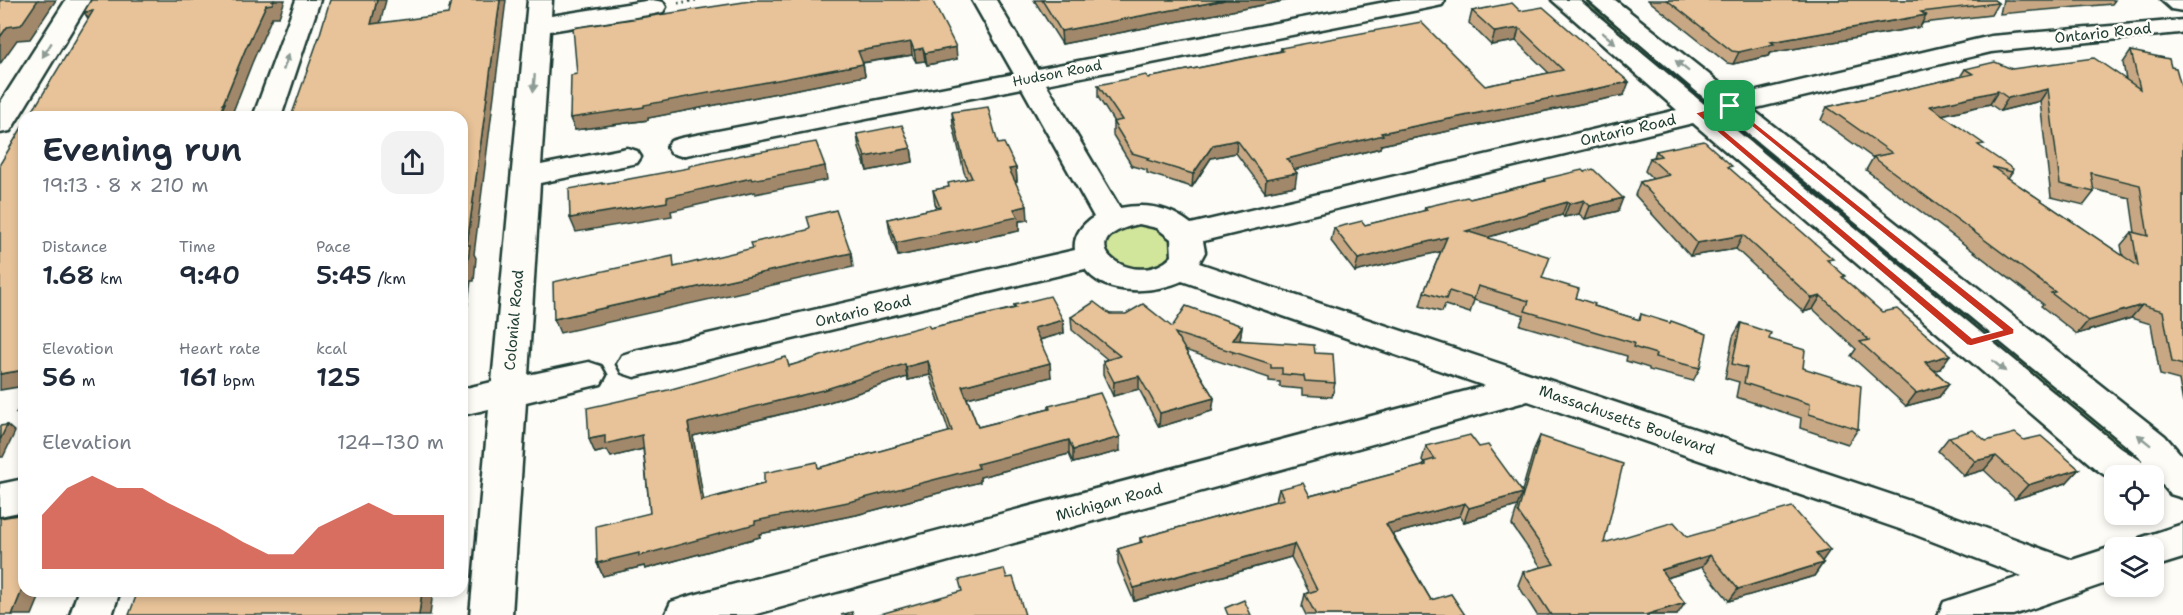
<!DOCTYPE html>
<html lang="en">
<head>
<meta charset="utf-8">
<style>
  :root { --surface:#fff; --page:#f2f2f3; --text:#1f2937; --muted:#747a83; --accent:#c8321e }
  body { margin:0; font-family:"Shantell Sans",sans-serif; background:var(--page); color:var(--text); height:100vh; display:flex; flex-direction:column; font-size:22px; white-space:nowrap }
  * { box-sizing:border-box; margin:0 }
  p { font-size:20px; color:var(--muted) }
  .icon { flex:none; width:33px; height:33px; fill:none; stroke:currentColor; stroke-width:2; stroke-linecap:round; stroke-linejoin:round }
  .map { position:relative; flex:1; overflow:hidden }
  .panel { position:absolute; left:18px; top:111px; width:450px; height:486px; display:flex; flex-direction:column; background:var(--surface); border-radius:18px; box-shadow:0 3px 9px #0003 }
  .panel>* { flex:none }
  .fabs { position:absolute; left:2104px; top:465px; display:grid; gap:12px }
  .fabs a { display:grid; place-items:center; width:60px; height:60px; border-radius:12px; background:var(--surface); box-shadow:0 3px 9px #0003; font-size:30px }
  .pin { position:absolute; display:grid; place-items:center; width:51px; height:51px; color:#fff; margin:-26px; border-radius:12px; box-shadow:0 3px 9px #0006 }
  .round { display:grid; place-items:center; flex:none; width:63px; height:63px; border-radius:18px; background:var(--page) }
  .head { display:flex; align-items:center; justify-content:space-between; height:102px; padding:0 24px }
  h1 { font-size:33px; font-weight:600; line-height:45px }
  .figures { display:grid; grid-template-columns:repeat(3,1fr); gap:9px; height:102px; padding:6px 24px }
  .figures div { display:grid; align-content:center }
  .figures b { font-size:26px; font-weight:600 }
  .figures small { font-size:16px; font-weight:400 }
  .figures p { font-size:16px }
  .chart { height:168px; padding:12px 24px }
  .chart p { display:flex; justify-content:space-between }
  .chart svg { width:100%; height:108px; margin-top:6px; fill:var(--accent); opacity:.7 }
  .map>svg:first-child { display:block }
  .green { fill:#d1e69b; stroke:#789268; stroke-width:1.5 }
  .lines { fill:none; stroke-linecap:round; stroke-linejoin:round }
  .minor-casing { stroke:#1f3d34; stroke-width:5 }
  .path { stroke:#1f3d34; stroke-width:3; stroke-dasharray:1.5 4; stroke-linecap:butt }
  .minor { fill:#fdfcf7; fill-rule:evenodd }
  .wall { fill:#c8a884; stroke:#1f3d34; stroke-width:1.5; fill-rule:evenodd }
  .shaded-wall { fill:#a2886b; stroke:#1f3d34; stroke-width:1.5 }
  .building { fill:#e8c399; stroke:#1f3d34; stroke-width:1.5; fill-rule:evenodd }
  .oneway { fill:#8e9c96 }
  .route { fill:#c8321e; stroke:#fff; stroke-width:1.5; fill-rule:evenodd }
  .labels { text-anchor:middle; stroke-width:5; stroke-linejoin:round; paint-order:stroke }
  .far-street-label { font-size:14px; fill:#1f3d34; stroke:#fdfcf7 }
  .street-label { font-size:15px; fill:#1f3d34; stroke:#fdfcf7 }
</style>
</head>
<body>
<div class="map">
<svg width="2183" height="615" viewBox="0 0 2183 615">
  <rect width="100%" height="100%" fill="#fdfcf7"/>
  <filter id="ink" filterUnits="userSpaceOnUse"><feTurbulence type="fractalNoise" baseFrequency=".0167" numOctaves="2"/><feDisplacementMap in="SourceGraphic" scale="12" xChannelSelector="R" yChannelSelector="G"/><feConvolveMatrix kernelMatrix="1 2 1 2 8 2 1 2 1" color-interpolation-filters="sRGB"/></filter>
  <g filter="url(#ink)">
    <!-- green -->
    <g class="green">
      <polygon points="1587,3 1674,73 1675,75 1666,75 1582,4"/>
      <polygon points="1759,142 1839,209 1838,211 1834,211 1754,147 1754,143"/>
      <path d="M1138,223L1160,228L1173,240L1172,255C1139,290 1083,249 1112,232C1119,228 1130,226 1138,223Z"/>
      <polygon points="1874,238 1970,316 1971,321 1968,322 1868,240"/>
      <polygon points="2011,355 2019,356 2136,452 2136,457 2133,458 2010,357"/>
    </g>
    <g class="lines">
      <!-- minor casing -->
      <g class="minor-casing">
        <g id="minor">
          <polygon points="66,0 90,0 14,125 10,131 0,133 0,103"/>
          <polygon points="296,0 320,0 281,117 253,117"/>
          <polygon points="528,0 552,0 551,16 652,0 663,2 666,7 663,12 654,14 550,31 541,165 627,148 637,151 641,157 637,163 540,183 528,375 589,362 601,366 606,375 601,384 526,402 512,615 470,615 489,409 462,415 462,389 492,382"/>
          <path d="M972,0H996L1037,69L1396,0H1445L1442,5L1433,7L1046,84L1120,208C1146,203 1170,207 1191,224L1677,110L1552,0H1579L1704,104L1709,102L1588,0H1615L1736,96L1991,36L2183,20V32L2179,33L1991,52L1752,109L2165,436L2183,457V498L2170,494L2155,476L2154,478V476H2115V482L2096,469L1693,123L1203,241L1205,252L1199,263L1925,506L2072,560L2115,546L2120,548H2115V580L2013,615H1938L1944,602L2022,576L1911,533L1528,401L753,615H665L671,602L686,597L1485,386L1182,281C1155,293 1105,297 1085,269L634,377L622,373L617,364L622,355L634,351L1075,250C1073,236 1082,224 1094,217L1022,88L681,156L671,153L667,147L671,141L681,138L1014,74ZM1725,115L2139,456L2143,462L2122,449L1720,117ZM1139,224L1157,228L1171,239L1172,256C1138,293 1061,240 1139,224Z"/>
          <polygon points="2161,0 2183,0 2183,11 2171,9"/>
          <polygon points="24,479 24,511 0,516 0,484"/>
          <polygon points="2183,524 2183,558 2154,567 2154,548 2135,548 2140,538"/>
          <polygon points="78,591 120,591 112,615 70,615"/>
        </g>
      </g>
      <!-- path -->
      <polyline class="path" points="678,3 697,0"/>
      <!-- minor -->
      <use href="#minor" class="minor"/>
    </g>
    <!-- wall -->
    <g class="wall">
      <polygon points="932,0 957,59 927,65 925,61 916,62 912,55 863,63 865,76 648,118 648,120 575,130 570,118 577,74"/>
      <polygon points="1034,0 1288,0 1062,44"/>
      <polygon points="1648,0 1994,0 1998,3 1991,15 1923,23 1920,27 1770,53 1768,56 1733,64 1727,63"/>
      <polygon points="2003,0 2115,0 2112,4 2000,14"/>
      <polygon points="1472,11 1520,11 1624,95 1381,145 1380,148 1295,169 1295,186 1265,192 1236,153 1211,158 1192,187 1147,173 1147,170 1132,166 1113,135 1113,122 1114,122 1098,97 1098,85 1148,78 1280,51 1281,48 1485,86 1549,73 1516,41 1491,45 1469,23"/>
      <path d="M2131,51L2171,67L2183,93V403L2179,380L2160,375L2151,324L2131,318L2077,334L2041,306L2043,304L1866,170L1873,158L1821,120L1827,107L1960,77L1965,69H2012L2126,80L2123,63ZM2040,101L2051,197L2084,205L2094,192L2093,189L2130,198L2135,233L2132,232L2121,245L2123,256L2008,178L2012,172L1981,148L1942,115L1990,104L2000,111Z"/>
      <polygon points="952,112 998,144 1016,168 1017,181 1015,181 1028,220 1019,221 1019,231 898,256 890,232 888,219 936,208 935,204 933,190 949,187 967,179 964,172 953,125"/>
      <polygon points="857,134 911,148 913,162 867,171 859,148"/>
      <polygon points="1656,151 1731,170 1830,263 1843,279 1940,369 1934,370 1949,384 1939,397 1906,406 1851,356 1856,349 1813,309 1804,312 1736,249 1690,256 1635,195 1640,182 1653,179 1645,171 1650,158 1654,157"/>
      <polygon points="1544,179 1618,211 1585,219 1579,214 1564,217 1562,215 1486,238 1542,278 1576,298 1594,306 1639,320 1641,314 1700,368 1693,381 1649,370 1649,368 1626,361 1627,356 1520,325 1524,315 1474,300 1470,313 1445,305 1442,312 1420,306 1424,292 1441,251 1355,272 1331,241 1334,228 1365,225 1424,211 1425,207 1470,199 1543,181"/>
      <path d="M1014,305L1063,320L1064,333L1040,340L1051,377L967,398L978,427L1049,409V406L1120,451L1073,463L1069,454L980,477V482L856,515L759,534L760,537L645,569L644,566L603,576L597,563L650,513L643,449L611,457L607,450L595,453L789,366L930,328L1014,308ZM930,375L949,432L703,500L693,436L826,403L907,377L908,380Z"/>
      <polygon points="1110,314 1172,327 1242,326 1240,340 1315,353 1335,383 1332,397 1302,395 1302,389 1280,387 1280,382 1269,381 1269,378 1185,350 1214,398 1212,411 1159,427 1139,389 1113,396 1103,374 1103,361 1107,359 1072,330 1071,317"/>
      <polygon points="1741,323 1769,339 1803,368 1858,429 1848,444 1800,428 1801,418 1736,397 1739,382 1725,378 1733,337"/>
      <polygon points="1540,436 1604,543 1687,537 1822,561 1823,563 1814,576 1729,601 1702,567 1667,578 1677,615 1537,615 1518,585 1523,572 1541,567 1512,525 1518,505 1517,506 1464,522 1460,516 1393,534 1431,600 1465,615 1306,615 1302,607 1305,594 1309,592 1291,557 1134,601 1118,563 1118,549 1140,543 1140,538 1276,501 1279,489 1310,496 1423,466 1424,463 1422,460 1426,446 1479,447 1522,491 1534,449"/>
      <polygon points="1949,437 1986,441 2024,440 2079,469 2066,483 2015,499 1984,470 1964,476 1938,451"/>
    </g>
    <!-- shaded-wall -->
    <g class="shaded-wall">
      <polygon points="38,0 56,0 30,39 17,40 0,64 0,37 7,27"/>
      <polygon points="274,0 285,0 279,17 272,17 252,63 232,114 233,117 219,117 223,104 245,50 266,5"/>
      <polygon points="377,0 386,0 377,36 371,24"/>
      <polygon points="500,0 506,0 474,254 476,258 474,281 471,281 462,344 462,281"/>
      <polygon points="1225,0 1288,0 1062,44 1061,31"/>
      <polygon points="93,11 92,25 84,12"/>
      <polygon points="1926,15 1920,27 1770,53 1768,56 1733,64 1739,52 1771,42"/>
      <polygon points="1519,28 1516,41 1491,45 1495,32"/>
      <polygon points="911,42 912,55 860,63 858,51"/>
      <polygon points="956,47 957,59 927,65 925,53"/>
      <polygon points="923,48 925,61 916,62 914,50"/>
      <polygon points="863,64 865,76 648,118 648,120 575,130 570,118"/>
      <polygon points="1629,82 1624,95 1381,145 1380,148 1285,172 1287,159 1381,133"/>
      <polygon points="2048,89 2040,101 2000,111 2008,98"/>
      <polygon points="1998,91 1990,104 1923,119 1930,106"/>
      <polygon points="1237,140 1236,153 1211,158 1192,187 1193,174 1213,145"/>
      <polygon points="911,148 913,162 867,171 865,157"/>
      <polygon points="825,166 827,180 755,194 755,192 671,211 672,216 576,232 570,218 751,178"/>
      <polygon points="1016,168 1017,181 1010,183 1009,169"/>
      <polygon points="1297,173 1295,186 1265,192 1266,179"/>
      <polygon points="1623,198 1618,211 1585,219 1590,206"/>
      <polygon points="1584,200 1579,214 1564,217 1569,204"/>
      <polygon points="1567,202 1562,215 1462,245 1466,231"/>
      <polygon points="1027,206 1028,220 1019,221 1019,231 898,256 896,243 1014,209"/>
      <polygon points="1743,235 1736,249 1690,256 1697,243"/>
      <polygon points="1447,237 1443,251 1355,272 1358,259"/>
      <polygon points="851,253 853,267 560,333 554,319"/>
      <polygon points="1821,296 1813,309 1804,312 1812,298"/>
      <polygon points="2142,305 2131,318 2077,334 2088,321"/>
      <polygon points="1063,320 1064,333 1035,341 1034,328"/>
      <polygon points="1242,326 1240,340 1233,352 1233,340"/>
      <polygon points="1950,355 1940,369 1915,375 1925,362"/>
      <polygon points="928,361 930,375 908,380 906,367"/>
      <polygon points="1050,363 1051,377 963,399 962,386"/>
      <polygon points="905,364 907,377 826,403 693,436 706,514 701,501 688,423"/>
      <polygon points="24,370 24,386 0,390 0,374"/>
      <polygon points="1139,376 1139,389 1113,396 1114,382"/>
      <polygon points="1949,384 1939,397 1906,406 1916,393"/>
      <polygon points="1214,398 1212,411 1159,427 1160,413"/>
      <polygon points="24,411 24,421 16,413"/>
      <polygon points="7,425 15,432 3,457 0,457 0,440"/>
      <polygon points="642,435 647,448 611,457 607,450 595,453 589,439 605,436"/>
      <polygon points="1120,437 1120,451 1073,463 1073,450"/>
      <polygon points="1069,440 1069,454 980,477 980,482 856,515 759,534 760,537 645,569 644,566 603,576 597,563 755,521"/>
      <polygon points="1996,456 1984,470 1964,476 1975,461"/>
      <polygon points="2079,469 2066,483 2015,499 2028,485"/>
      <polygon points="1523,493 1517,506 1464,522 1469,508"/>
      <polygon points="1465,503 1460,516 1382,537 1386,524"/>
      <polygon points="1294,544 1291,557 1134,601 1134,588"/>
      <polygon points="1830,550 1821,563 1816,554"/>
      <polygon points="1710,555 1702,567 1653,582 1661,570"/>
      <polygon points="1823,563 1814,576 1729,601 1738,589"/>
      <polygon points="24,585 24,591 42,591 32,615 12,615"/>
      <polygon points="422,591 433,591 430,615 419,615"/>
      <polygon points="1685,603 1677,615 1645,615"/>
    </g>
    <!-- building -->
    <g class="building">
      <polygon points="0,0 38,0 21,25 7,27 0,37"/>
      <polygon points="91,0 274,0 272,4 266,5 245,50 223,104 225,103 219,117 29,117 93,11 84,12"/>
      <polygon points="330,0 377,0 371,24 448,14 451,0 500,0 467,245 470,245 467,267 464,268 462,281 462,117 291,117 320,34"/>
      <polygon points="757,0 932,0 956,47 925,53 923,48 914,50 911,42 858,51 863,64 644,105 644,107 570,118 571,75 577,74 573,28"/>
      <polygon points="1042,0 1225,0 1061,31"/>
      <polygon points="1667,0 1994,0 1998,3 1921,12 1926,15 1771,42 1774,44 1739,52 1732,51"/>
      <polygon points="1512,3 1520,11 1543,7 1629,82 1381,133 1383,135 1287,159 1297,173 1266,179 1237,140 1213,145 1193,174 1147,160 1149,158 1132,153 1113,122 1122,120 1098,85 1146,75 1148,78 1283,51 1281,48 1421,22 1485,86 1563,70 1519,28 1495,32 1472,11"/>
      <path d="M2131,51L2169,59L2171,67L2176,68L2183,93V114H2182L2183,118V365L2172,362L2163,311L2142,305L2088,321L2051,293L2055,292L1873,157L1892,153L1827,107L1973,74L1965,69L1995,62L2012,69L2094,58L2140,89ZM2048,89L2060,184L2094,192L2091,173L2140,185L2148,236L2132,232L2138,266L1992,167L2012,172L2013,169L1978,145L1984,144L1930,106L1998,91L2008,98Z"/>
      <polygon points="988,107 998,144 1004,143 1016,168 1009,169 1027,206 1014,209 1018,217 896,243 888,219 940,207 933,190 949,187 948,183 972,178 963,158 952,112"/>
      <polygon points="24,124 24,370 0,374 0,164"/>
      <polygon points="902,125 911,148 865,157 857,134"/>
      <polygon points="1704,141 1732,166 1728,167 1833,259 1827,260 1845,276 1842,277 1882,312 1897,309 1950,355 1925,362 1949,384 1916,393 1860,342 1869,340 1821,296 1812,298 1743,235 1697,243 1640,182 1669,175 1650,158 1661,156 1656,151"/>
      <polygon points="816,142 825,166 752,180 751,178 667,197 667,202 570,218 569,189 602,183 602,184 689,168 689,166 746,154"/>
      <polygon points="1593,169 1623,198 1590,206 1584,200 1569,204 1567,202 1466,231 1550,257 1542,278 1579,289 1576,298 1595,304 1594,306 1640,320 1641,314 1670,323 1671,321 1707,334 1700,368 1655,357 1656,354 1633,347 1634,343 1525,311 1529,301 1478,286 1474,299 1449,291 1446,299 1424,292 1447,237 1358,259 1334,228 1362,221 1365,225 1427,210 1425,207 1467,197 1470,199 1545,181 1544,179 1582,170 1584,172"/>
      <polygon points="836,210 851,253 554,319 553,282 673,256 674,267 753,248 751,243 807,230 810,227 807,217"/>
      <path d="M1050,296L1063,320L1034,328L1050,363L962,386L978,427L1050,409L1049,406L1100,393L1120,437L1073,450L1069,440L977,464L979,468L853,501L755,521V524L639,556V553L597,563L596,526L650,513L642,435L605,444V436L589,439L587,408L668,390L786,357L789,366L879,338L928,325L930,328L1016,308L1014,305ZM928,361L952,431L818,468L817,462L764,473V484L701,501L688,423L823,390L905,364L906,367Z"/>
      <polygon points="1094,302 1110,314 1126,314 1143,304 1172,327 1186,306 1242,326 1233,340 1314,345 1315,353 1333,354 1335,383 1305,381 1304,376 1282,374 1282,368 1271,368 1271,364 1175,333 1214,398 1160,413 1139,376 1114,382 1103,361 1120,356 1071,317"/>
      <polygon points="1741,323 1771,333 1769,339 1805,350 1803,368 1861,386 1858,429 1809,414 1810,404 1744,383 1747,368 1732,364"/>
      <polygon points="24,398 24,411 16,413"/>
      <polygon points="7,425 0,440 0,426"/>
      <polygon points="1973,430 1986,441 2015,433 2024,440 2041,436 2079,469 2028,485 1996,456 1975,461 1949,437"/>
      <polygon points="1470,435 1479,447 1488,445 1523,493 1469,508 1465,503 1386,524 1431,600 1451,594 1465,615 1316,615 1305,594 1317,590 1294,544 1134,588 1118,549 1142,542 1140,538 1284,499 1279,489 1303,483 1310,496 1426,465 1424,462 1435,459 1426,446"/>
      <polygon points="1540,436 1623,464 1604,543 1674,522 1687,537 1792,507 1830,550 1816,554 1823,563 1738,589 1710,555 1661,570 1685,603 1645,615 1551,615 1523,572 1554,564 1518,512"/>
      <polygon points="24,514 24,585 12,615 0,615 0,518"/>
      <polygon points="1004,569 1007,578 1013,577 1025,615 877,615 962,591 959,580"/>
      <polygon points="138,591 422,591 419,615 129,615"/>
      <polygon points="1244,600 1251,615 1228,615 1225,608"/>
      <polygon points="852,612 853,615 841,615"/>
    </g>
    <!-- one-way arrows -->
    <defs><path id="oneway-solid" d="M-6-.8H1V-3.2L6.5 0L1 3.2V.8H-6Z" transform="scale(1.5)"/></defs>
    <g class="oneway">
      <use href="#oneway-solid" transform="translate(1609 38) rotate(40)"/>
      <use href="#oneway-solid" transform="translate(47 50) rotate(122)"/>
      <use href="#oneway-solid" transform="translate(286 62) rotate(-71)"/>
      <use href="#oneway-solid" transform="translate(1682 66) rotate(-141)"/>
      <use href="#oneway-solid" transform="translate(534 83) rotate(95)"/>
      <use href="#oneway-solid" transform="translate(1999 366) rotate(40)"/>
      <use href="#oneway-solid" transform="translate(2144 440) rotate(-141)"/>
    </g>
  </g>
  <!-- route -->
  <path class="route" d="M1730,103L2014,329V334L1971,346L1967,345L1695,113ZM1729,108L2002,330L1972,338L1705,114Z"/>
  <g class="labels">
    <!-- far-street labels -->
    <g class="far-street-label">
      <text transform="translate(1057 73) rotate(-11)" y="5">Hudson Road</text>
    </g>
    <!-- street labels -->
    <g class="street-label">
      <text transform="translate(2103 33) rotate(-6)" y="5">Ontario Road</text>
      <text transform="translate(1628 130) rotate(-13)" y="5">Ontario Road</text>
      <text transform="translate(863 311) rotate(-13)" y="5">Ontario Road</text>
      <text transform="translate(514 320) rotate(-85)" y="5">Colonial Road</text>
      <text transform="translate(1627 420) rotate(19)" y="5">Massachusetts Boulevard</text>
      <text transform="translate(1109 502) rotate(-15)" y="5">Michigan Road</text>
    </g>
  </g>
</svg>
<div class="fabs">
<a><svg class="icon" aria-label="locate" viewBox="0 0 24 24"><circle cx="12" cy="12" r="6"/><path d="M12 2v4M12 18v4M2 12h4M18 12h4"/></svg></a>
<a><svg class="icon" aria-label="layers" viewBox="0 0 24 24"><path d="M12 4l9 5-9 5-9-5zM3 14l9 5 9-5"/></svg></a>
</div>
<div class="pin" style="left:1730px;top:106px;background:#1e9e55"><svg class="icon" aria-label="arrive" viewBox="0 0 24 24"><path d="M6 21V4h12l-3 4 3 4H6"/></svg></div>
<section class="panel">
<div class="head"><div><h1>Evening run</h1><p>19:13 · 8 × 210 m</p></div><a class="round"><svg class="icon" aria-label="share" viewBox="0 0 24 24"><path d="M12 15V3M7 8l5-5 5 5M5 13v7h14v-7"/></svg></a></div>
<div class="figures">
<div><p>Distance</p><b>1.68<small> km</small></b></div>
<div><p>Time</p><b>9:40</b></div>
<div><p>Pace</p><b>5:45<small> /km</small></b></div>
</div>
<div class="figures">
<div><p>Elevation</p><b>56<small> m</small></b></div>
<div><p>Heart rate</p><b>161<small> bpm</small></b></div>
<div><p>kcal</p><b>125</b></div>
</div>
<div class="chart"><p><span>Elevation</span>124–130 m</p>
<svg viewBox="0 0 160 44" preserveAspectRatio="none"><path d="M0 44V22L10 11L20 6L30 11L40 11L50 17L60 22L70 27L80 33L90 38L100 38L110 27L120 22L130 17L140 22L150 22L160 22V44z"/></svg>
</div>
</section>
</div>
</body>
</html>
